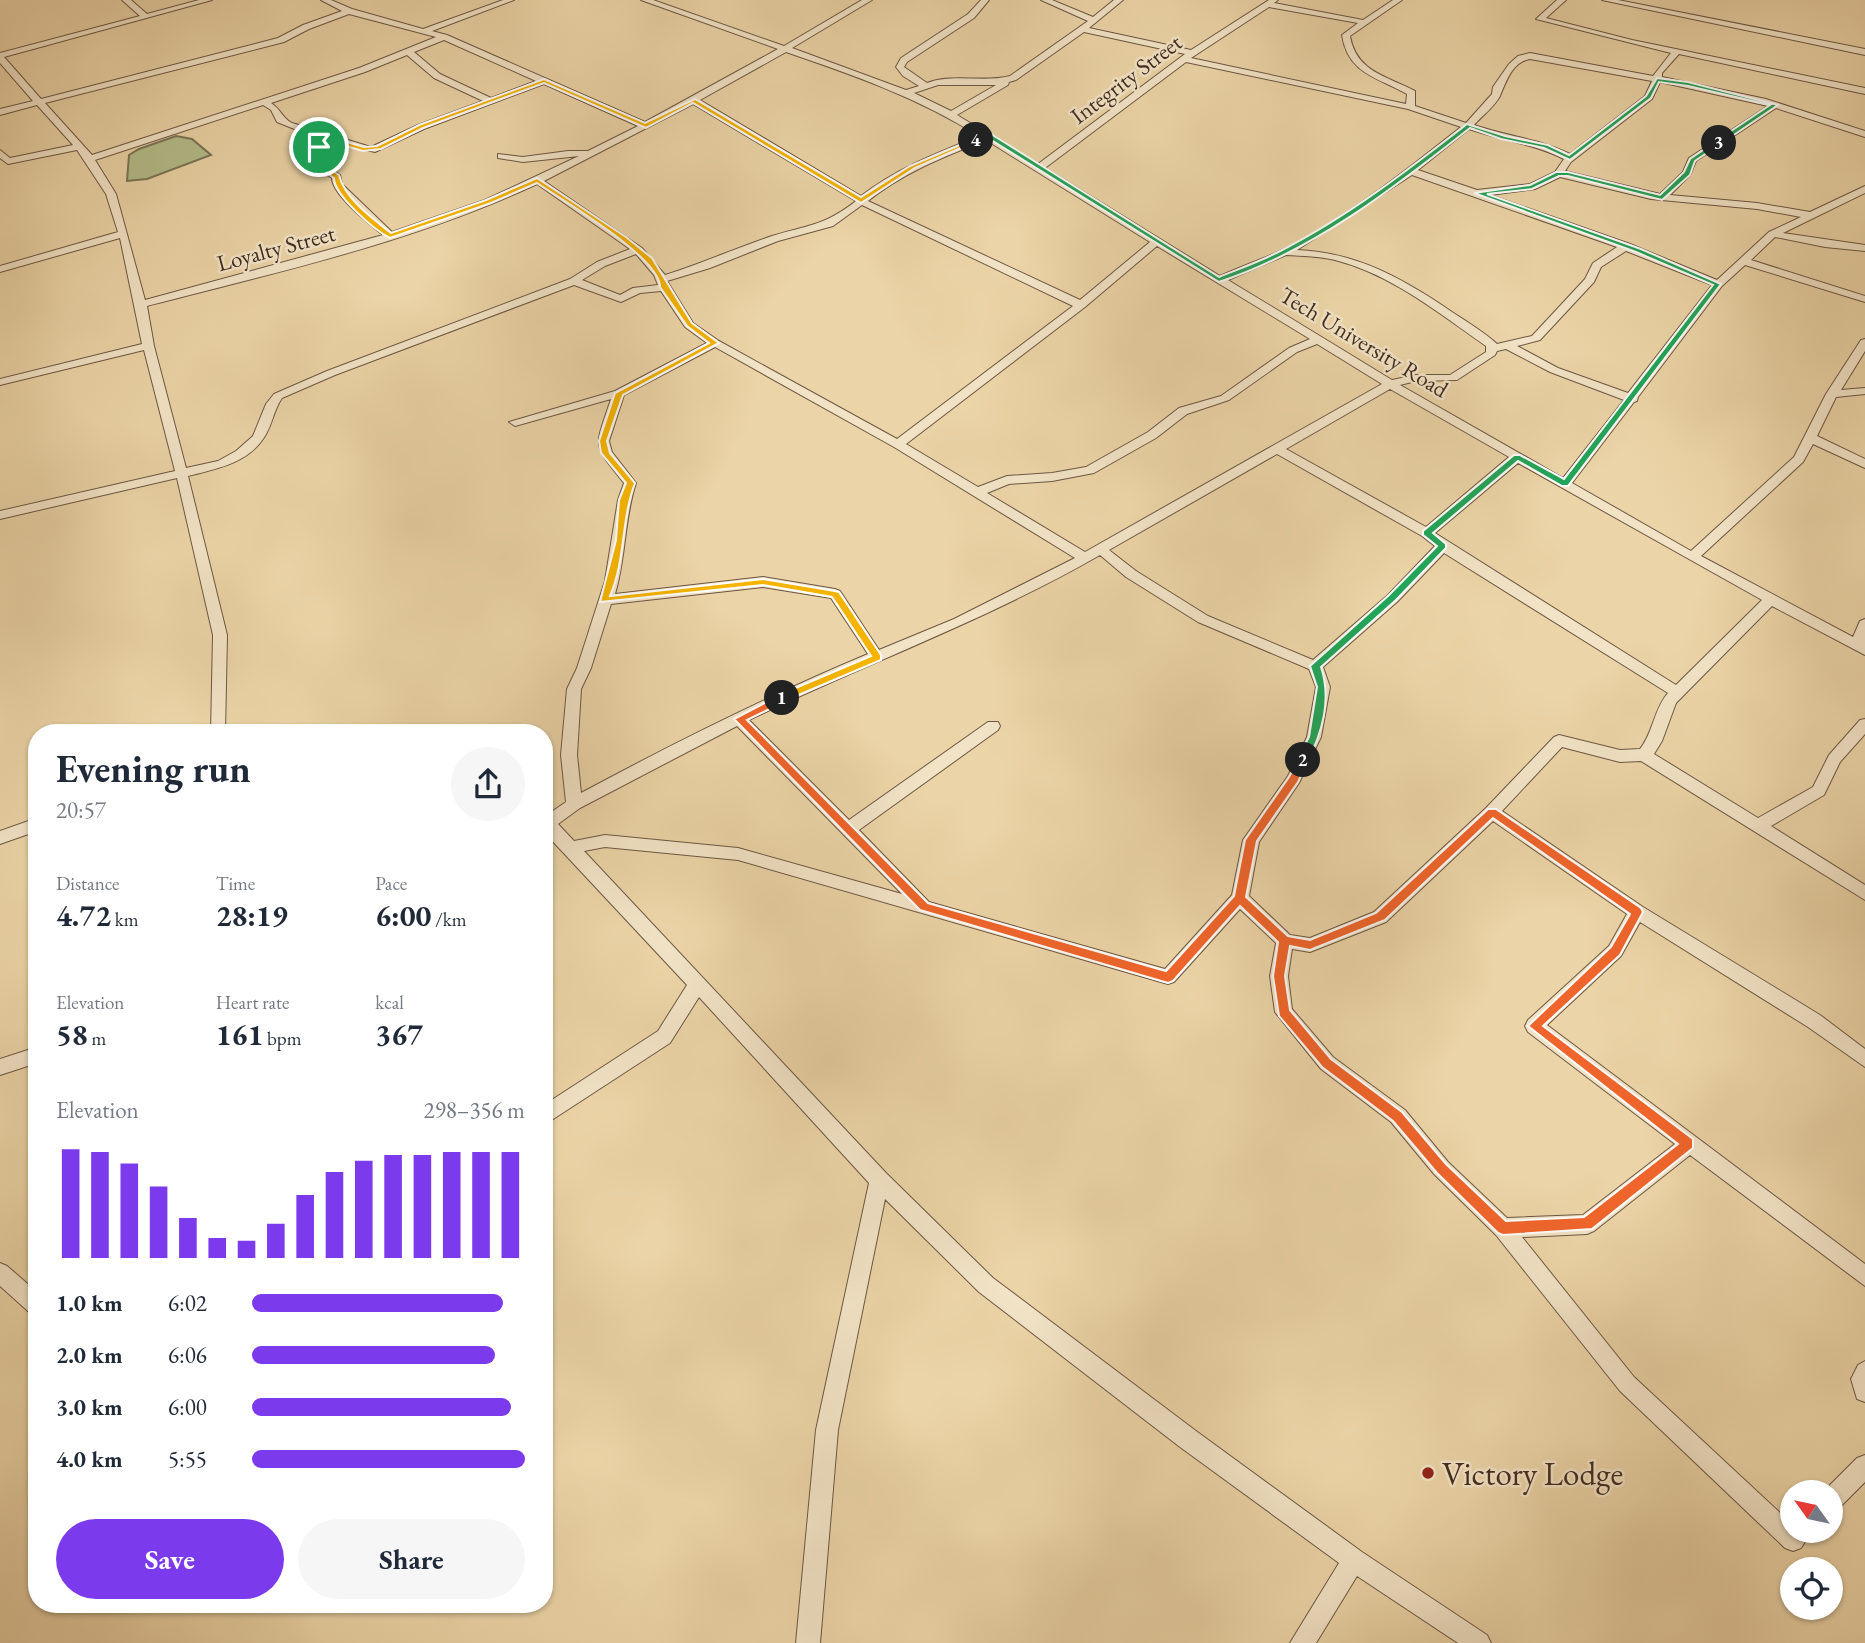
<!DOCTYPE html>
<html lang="en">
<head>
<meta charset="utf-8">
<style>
  :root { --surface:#fff; --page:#f6f6f7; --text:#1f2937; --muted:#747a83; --accent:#7c3aed }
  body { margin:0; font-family:"EB Garamond",serif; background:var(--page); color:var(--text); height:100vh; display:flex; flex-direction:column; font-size:26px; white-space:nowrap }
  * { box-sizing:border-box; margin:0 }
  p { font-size:23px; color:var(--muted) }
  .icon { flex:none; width:38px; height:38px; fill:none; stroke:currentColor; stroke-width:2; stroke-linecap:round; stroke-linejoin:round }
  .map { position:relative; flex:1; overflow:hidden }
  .drawer { position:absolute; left:28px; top:724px; width:525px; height:889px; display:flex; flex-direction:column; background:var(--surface); border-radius:28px; box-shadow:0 2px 5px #0004 }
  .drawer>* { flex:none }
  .needle { width:46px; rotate:303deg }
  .tools { position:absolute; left:1780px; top:1480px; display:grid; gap:14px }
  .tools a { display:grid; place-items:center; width:63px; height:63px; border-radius:50%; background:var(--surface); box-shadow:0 2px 5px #0004; font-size:35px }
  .pin { position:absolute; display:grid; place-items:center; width:60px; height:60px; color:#fff; margin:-30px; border:4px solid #fff; border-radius:50%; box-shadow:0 2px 7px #0007 }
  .km { position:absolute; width:35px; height:35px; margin:-18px; border-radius:50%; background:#222; color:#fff; font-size:19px; line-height:35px; text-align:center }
  .round { display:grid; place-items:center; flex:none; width:74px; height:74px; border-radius:37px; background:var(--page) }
  .headline { display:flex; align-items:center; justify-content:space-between; height:119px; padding:0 28px }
  h1 { font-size:38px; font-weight:700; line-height:52px }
  .metrics { display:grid; grid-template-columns:repeat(3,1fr); gap:10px; height:119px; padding:7px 28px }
  .metrics div { display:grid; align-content:center }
  .metrics b { font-size:30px; font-weight:700 }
  .metrics small { font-size:19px; font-weight:400 }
  .metrics p { font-size:19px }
  .chart { height:196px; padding:14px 28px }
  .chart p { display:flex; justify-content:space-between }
  .chart svg { width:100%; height:126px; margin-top:7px; stroke:var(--accent); stroke-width:6 }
  .primary-button { display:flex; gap:14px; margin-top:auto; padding:14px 28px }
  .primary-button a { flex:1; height:80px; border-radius:42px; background:var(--accent); color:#fff; font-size:28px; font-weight:700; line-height:80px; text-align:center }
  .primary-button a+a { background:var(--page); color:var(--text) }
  ul { padding:0 28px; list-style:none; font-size:23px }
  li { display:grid; grid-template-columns:112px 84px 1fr; align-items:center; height:52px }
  li i { height:18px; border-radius:9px; background:var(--accent) }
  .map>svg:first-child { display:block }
  .green { fill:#b3bd8a; stroke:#7a7556; stroke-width:2 }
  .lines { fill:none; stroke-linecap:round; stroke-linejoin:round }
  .minor-casing { stroke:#6c5743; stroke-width:2 }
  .minor { fill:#f2e3c6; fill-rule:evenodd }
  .split-1 { fill:#f5b400; stroke:#fff; stroke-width:2 }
  .split-2 { fill:#f0652b; stroke:#fff; stroke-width:2; fill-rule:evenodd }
  .split-3 { fill:#22a559; stroke:#fff; stroke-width:2 }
  .split-4 { fill:#22a559; stroke:#fff; stroke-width:2 }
  .split-5 { fill:#f5b400; stroke:#fff; stroke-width:2 }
  .poi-dot { fill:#8f2418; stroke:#f2e3c6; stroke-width:2.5 }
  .labels { text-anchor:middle; stroke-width:5; stroke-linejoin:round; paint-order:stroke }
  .far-street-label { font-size:23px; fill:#422d22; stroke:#f2e3c6 }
  .near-poi-label { font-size:33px; fill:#422d22; stroke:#f2e3c6; text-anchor:start }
</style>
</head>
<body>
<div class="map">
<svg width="1865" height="1643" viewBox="0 0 1865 1643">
  <rect width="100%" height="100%" fill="#ebd4a7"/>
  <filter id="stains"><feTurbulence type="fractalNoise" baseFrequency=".00286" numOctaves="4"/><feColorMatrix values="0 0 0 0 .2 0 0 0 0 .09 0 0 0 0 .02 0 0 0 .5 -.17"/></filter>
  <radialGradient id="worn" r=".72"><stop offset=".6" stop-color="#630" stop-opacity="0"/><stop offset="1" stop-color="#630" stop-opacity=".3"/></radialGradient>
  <!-- green -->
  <polygon class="green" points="176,136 192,139 211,155 147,179 127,181 129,155 139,149"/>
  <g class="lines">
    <!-- minor casing -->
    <g class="minor-casing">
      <g id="minor">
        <path d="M122,0H131L147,14L199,0H212L4,57L41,99L278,38L303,25L342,11L321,0H331L352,9L423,29L503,0H514L432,31L447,35L645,122L778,49L641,0H653L784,46L862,0H872L792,48L906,90L919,86L903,76L896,67L901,58L968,14L981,0H989L974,18L907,62L904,67L927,83C953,73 983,83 1010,76L1088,21L1041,0H1052L1093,17L1114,0H1123L1089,28L1191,50L1269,0H1278L1274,3L1363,20L1393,0H1402L1350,36C1356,72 1387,76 1415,91V106L1466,123L1492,94L1493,87L1509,64L1518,56L1530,53L1653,76L1671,53L1536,19L1557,0H1566L1546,18L1632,40L1865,88V94L1679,54L1662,73V77L1766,99L1865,131V137L1776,108L1696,161L1690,175L1670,195L1757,203L1810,212L1865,186V193L1783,233L1865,245V251L1825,247L1775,237L1751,260L1865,296V302L1745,265L1722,286L1638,397L1637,401L1634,402L1572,483L1691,551L1794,457L1826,394L1861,340L1865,339V351L1841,390L1865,388V394L1836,397L1817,436L1865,459V468L1813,444L1803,462L1701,556L1853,637L1860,621L1865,619V655L1772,606L1676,703L1662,741L1654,754L1758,818L1813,787L1829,755L1860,720L1865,719V734L1840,762L1824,795L1771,826L1865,885V900L1641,761L1620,762L1562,747L1502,811L1643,907L1820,1015L1865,1049V1067L1808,1027L1640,922L1621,956L1547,1025L1865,1264V1286L1690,1155L1594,1231L1587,1234L1522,1237L1634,1377L1792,1524V1531H1812L1801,1548L1793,1551L1785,1548L1620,1391L1496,1235L1434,1174L1391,1122L1321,1069L1275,1012L1270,976L1276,943L1240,909L1174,982L1168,984L738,860L605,847L584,851L886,1173L993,1278L1196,1431L1362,1552L1487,1635L1491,1643H1458L1357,1576L1316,1643H1290L1339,1563L1180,1447L979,1292L885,1199L838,1430L820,1643H796L816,1430L869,1183L699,997L670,1043L544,1125V1105L658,1031L687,985L544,832V817L566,802L561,755L567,689L577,668L605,581L618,500L624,483C591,442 595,448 611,399L515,426L509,422L615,391L707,343L685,327L661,291L640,293L621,302L574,285L335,375L282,398C273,411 272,427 263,439C246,464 215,469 188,476L227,635L225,733H211L213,635L177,478L0,519V511L175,471L144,350L0,385V379L142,344L120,238L0,272V266L118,232L106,194L77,150L8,164L0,158V150L10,158L73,145L37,105L0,115V109L33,101L0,63V53L140,16ZM1269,7L1358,23L1342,35C1348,74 1377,77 1407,94L1406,104L1191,58ZM349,14L436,37L359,68L92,155L45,103L284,42L309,29ZM1084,32L1185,54L1038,164L957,115L1008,85L1009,82L1016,80ZM444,40L536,81L491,98L440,74L414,52ZM786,52C856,76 916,97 979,136C937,153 897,168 861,196L700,100ZM407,55L434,78L483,101L418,125L371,147L292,123C282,118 281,109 271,103L365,72ZM1530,59L1652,81L1645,96L1570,154C1540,139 1506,136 1474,125C1482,116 1495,106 1500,96C1506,82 1512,62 1530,59ZM1186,62L1408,109L1461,127C1408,169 1341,222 1280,251C1260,260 1240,267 1220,276L1045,168ZM1660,82L1768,106L1689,158L1683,172L1660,194L1565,171L1571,162L1652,99ZM544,84L638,126L588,151H568L523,157L498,154V158L523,162L579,156L485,200L392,232L342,184L340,175L322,163L326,141L375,152L424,129ZM938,85H996L951,111L914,93ZM693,104L856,201C824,226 808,225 772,236C736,248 701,264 665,275L642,248L544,181ZM263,105L271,110L277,122L317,138L312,164L332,178C332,195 370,224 383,235L145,300L116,194L95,160ZM1469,129C1501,140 1534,144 1564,159L1555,172L1530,184L1477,190L1418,170ZM986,140L1150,242L1080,300L868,201C904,172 944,157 986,140ZM1412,175L1617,247L1593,263L1585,279L1532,336L1497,344C1484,332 1467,322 1452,312C1404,279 1356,252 1297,250ZM1560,177L1651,199L1757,209L1801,217L1769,232L1717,280L1630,244L1490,195L1535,189ZM537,184L630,249L597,262L570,279L327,371L274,394L266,404L253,436L236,451L218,461L186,468L154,346L147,306C278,272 413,242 537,184ZM862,205L1073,306L897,439L719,341L693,323L667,281L710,268L778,241L833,226ZM1157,246L1310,339L1289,348L1221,396L1179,408L1148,432L1086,467L1052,473L1007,476L978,487L906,444L1085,307ZM1626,251L1712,285L1628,393L1558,368L1517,346L1540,340L1594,282L1601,267ZM636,254L654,275L658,285L633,288L620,295L582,280L605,266ZM1286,255C1303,256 1319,256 1335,260C1391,274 1440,314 1486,346V352L1450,375H1416L1392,380L1228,280ZM1317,344L1382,384L1085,552L987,493L1009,484L1052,481L1094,473L1156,438L1187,414L1229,400L1297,352ZM715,347L894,447L1075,558L954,619L879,650L840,591L835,589L763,577L615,594C626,558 624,519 636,483L612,452L609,441L624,395ZM1506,349L1550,372L1624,400L1563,478L1400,385L1416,381L1457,380L1495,355L1497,351ZM1390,389L1509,457L1426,527L1286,449ZM1277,454L1422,536L1435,546L1388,595L1313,660L1208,616L1136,571L1109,550ZM1518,463L1762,600L1676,685L1435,533ZM1444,553L1668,693C1654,709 1653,733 1640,749L1620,750L1559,735L1554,737L1486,808L1374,912L1310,938L1290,935L1249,896L1259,842L1299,783L1321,737L1330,687L1323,667L1398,601ZM1100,555L1126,577L1198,622L1309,669L1316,687L1307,737L1288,776L1243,840L1232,895L1165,969L929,902L859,830L998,730L1000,726L998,722H988L849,820L749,720C865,664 987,620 1100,555ZM763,587L831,598L868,654C770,695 674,743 581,793L577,755L581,689L591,668L611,604ZM737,726L902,894L738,848L605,835L574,841L558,824L580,808ZM1493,821L1627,914L1609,946L1528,1020L1525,1026L1528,1032L1675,1144L1583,1215L1507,1218L1448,1162L1405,1110L1333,1057L1292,1009L1288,976L1292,949L1310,952L1386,922Z"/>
        <polygon points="1602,0 1618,0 1865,49 1865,55"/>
        <polygon points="37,818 37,831 0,844 0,831"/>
        <polygon points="37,1047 37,1063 0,1075 0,1059"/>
        <polygon points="0,1263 7,1266 37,1292 37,1316 30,1313 0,1286"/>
        <polygon points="1865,1361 1865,1402 1857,1399 1851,1379 1858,1365"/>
        <polygon points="1865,1455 1865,1482 1838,1509 1830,1512 1830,1493 1822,1493 1857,1458"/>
      </g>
    </g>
    <!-- minor -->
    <use href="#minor" class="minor"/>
  </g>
  <!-- split-1 -->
  <path class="split-1" d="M317,146L322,147L321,163L339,175C345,199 372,218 391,233L486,200L537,178L626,237L652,258L692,323L719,343L623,395L607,441L610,453L635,483C621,519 626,559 610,596L763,579L835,591L839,592L881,655V660L782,702L779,701V695L871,656L832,597L763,585L600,602L616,540L619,500L626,483L601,453L599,441L615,393L709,343L687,326L660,287C660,257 563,201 537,183L491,203L390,238C374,230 334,195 334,178L315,165Z"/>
  <!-- split-2 -->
  <path class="split-2" d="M782,694L786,695V701L747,720L928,903L1166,971L1234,896L1245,840L1289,777L1299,758L1303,756L1308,760L1298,782L1257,841L1246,897L1288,936L1310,940L1376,913L1488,809H1496L1641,908L1643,912L1620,955L1543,1026L1693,1139V1148L1592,1229L1503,1235L1498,1233L1437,1173L1393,1121L1322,1067L1279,1016L1273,976L1278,942L1240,906L1173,981L1168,983L920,910L734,719ZM1493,818L1630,914L1611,947L1528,1026L1678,1144L1584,1217L1506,1221L1446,1164L1402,1112L1331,1059L1290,1010L1285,976L1290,946L1310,950L1385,920Z"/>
  <!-- split-3 -->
  <path class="split-3" d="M1716,141L1722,143L1695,161L1690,175L1662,200L1568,176H1559L1532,189L1487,194L1641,249L1721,284L1568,486H1562L1518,461L1433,533L1446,544V548L1396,600L1321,667C1332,700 1322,733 1307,763H1299L1297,760L1309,737L1317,687L1310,666L1389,595L1437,546L1423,535V531L1514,455H1520L1564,479L1713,285L1636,252L1474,193L1530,185L1556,172H1568L1660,195L1684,172L1690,159Z"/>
  <!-- split-4 -->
  <path class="split-4" d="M1657,78L1688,82L1778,105L1719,145L1716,141L1770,105L1688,86L1659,82L1651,98L1570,160L1544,148L1501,139L1470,128C1394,188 1313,251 1219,282L988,138L976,142L973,140L991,134L1219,277C1241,268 1264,260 1284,249C1350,215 1409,169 1467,124L1505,136L1548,145L1569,155L1646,96Z"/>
  <!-- split-5 -->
  <polygon class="split-5" points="544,79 645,123 695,99 861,197 910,166 974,139 979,140 915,168 861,203 693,103 646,128 544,83 423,128 381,149 363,151 325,140 321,149 316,147 322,135 364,147 377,146 419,125"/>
  <!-- markers -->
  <circle class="poi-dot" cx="1428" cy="1473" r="7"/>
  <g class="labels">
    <!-- far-street labels -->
    <g class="far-street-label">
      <text transform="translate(1126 79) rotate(-37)" y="8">Integrity Street</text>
      <text transform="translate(276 248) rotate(-15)" y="8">Loyalty Street</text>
      <text transform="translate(1364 342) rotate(31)" y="8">Tech University Road</text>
    </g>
    <!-- near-poi labels -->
    <g class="near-poi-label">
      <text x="1442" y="1485">Victory Lodge</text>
    </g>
  </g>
  <rect width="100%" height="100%" filter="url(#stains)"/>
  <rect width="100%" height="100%" fill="url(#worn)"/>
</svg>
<div class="tools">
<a><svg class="needle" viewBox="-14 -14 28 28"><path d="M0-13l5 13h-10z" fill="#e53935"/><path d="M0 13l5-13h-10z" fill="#747a83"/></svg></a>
<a><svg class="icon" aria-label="locate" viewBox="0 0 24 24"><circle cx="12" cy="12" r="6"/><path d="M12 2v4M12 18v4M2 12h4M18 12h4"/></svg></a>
</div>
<div class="pin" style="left:319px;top:147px;background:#1e9e55"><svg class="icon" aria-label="arrive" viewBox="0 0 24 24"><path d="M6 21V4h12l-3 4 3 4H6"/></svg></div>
<b class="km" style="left:782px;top:698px">1</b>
<b class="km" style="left:1303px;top:760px">2</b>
<b class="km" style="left:1719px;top:143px">3</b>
<b class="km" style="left:976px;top:140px">4</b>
<section class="drawer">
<div class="headline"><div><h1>Evening run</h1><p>20:57</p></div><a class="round"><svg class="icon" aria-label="share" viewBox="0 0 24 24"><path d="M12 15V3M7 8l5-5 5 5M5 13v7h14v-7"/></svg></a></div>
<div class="metrics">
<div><p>Distance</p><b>4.72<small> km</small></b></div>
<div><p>Time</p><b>28:19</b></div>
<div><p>Pace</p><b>6:00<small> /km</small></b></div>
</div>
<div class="metrics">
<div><p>Elevation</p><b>58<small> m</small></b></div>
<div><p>Heart rate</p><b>161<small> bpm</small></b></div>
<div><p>kcal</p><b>367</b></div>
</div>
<div class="chart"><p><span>Elevation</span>298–356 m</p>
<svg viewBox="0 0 160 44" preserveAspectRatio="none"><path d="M5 44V6M15 44V7M25 44V11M35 44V19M45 44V30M55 44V37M65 44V38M75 44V32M85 44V22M95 44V14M105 44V10M115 44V8M125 44V8M135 44V7M145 44V7M155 44V7"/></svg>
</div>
<ul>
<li><b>1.0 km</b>6:02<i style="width:92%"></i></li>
<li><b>2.0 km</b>6:06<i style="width:89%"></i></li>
<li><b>3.0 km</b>6:00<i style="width:95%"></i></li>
<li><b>4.0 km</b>5:55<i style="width:100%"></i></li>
</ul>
<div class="primary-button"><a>Save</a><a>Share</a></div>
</section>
</div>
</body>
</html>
